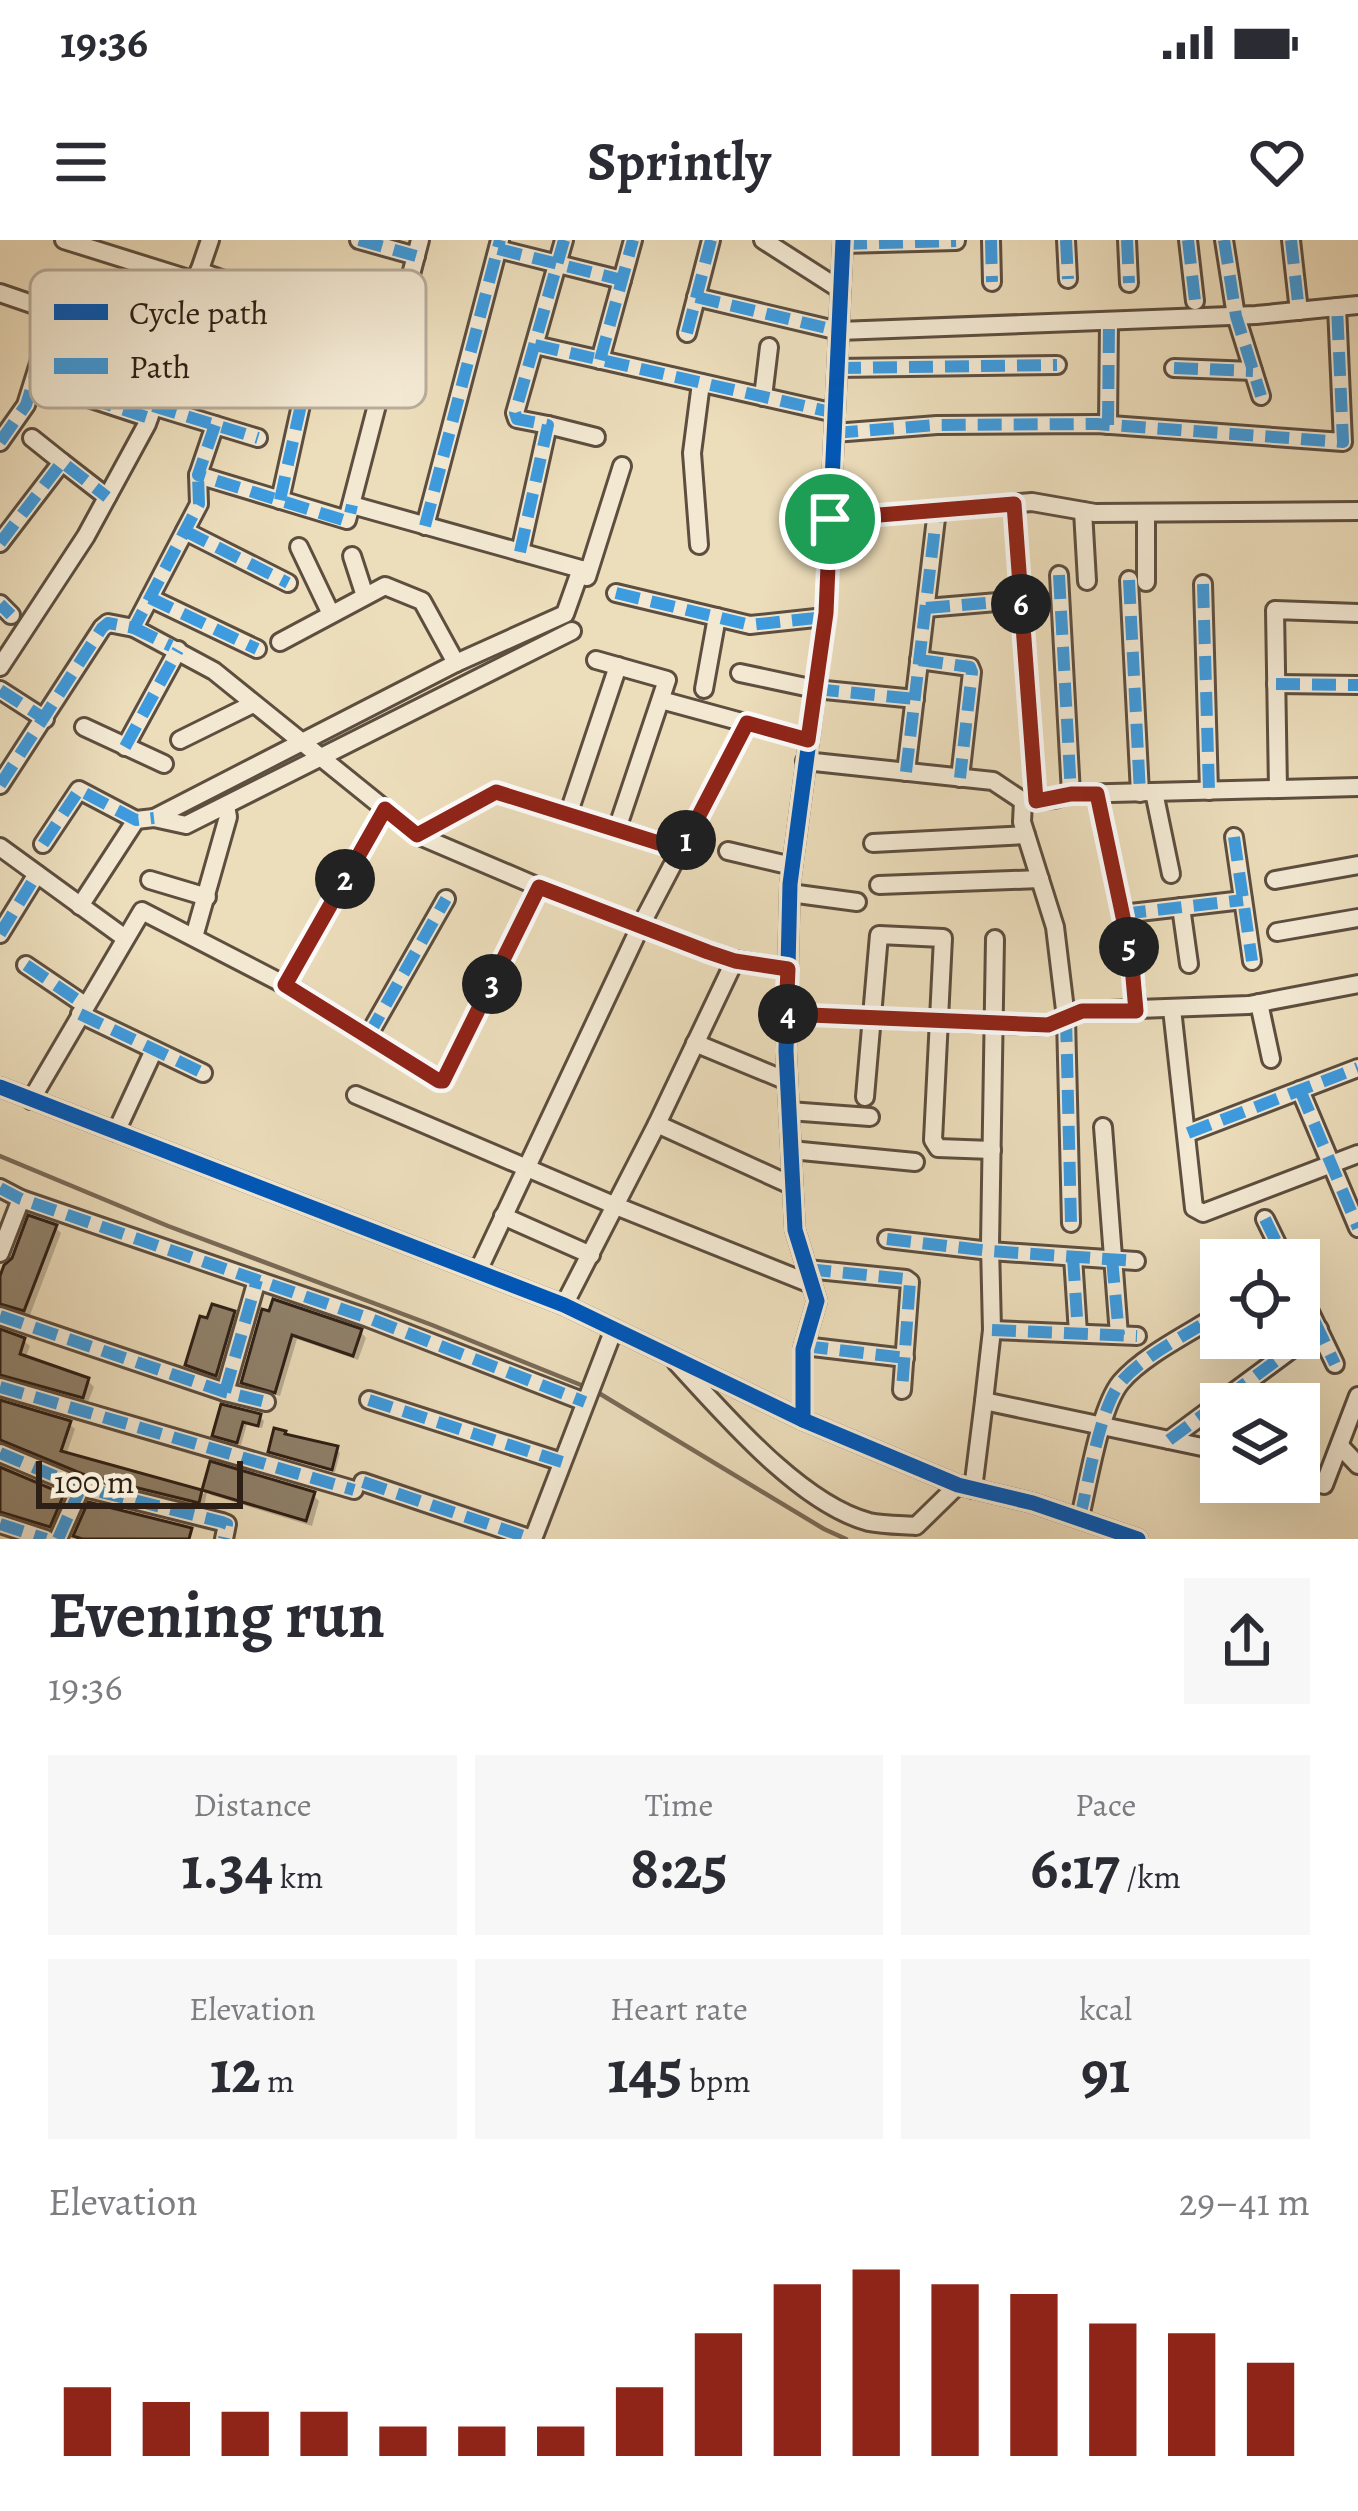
<!DOCTYPE html>
<html lang="en">
<head>
<meta charset="utf-8">
<style>
  :root { --surface:#fff; --page:#f7f7f7; --text:#2b2b33; --muted:#7c7c81; --accent:#8f2418 }
  body { margin:0; font-family:Alegreya,serif; background:var(--page); color:var(--text); height:100vh; display:flex; flex-direction:column; font-size:45px; white-space:nowrap }
  * { box-sizing:border-box; margin:0 }
  p { font-size:39px; color:var(--muted) }
  .icon { flex:none; width:66px; height:66px; fill:none; stroke:currentColor; stroke-width:2; stroke-linecap:round; stroke-linejoin:round }
  .map { position:relative; height:1299px; overflow:hidden }
  .side { display:flex; flex-direction:column; background:var(--surface); flex:1 }
  .side>* { flex:none }
  .fabs { position:absolute; left:1200px; top:999px; display:grid; gap:24px }
  .fabs a { display:grid; place-items:center; width:120px; height:120px; border-radius:0px; background:var(--surface); box-shadow:0 12px 48px #0002; font-size:60px }
  .scale { position:absolute; left:36px; bottom:30px; width:207px; box-sizing:border-box; padding-left:12px; border:6px solid #2d1f16; border-top:0; font-size:33px; line-height:42px; white-space:nowrap; color:#2d1f16; -webkit-text-stroke:9px #f3e9d3; paint-order:stroke }
  .pin { position:absolute; display:grid; place-items:center; width:102px; height:102px; color:#fff; margin:-51px; border:6px solid #fff; border-radius:50%; box-shadow:0 3px 12px #0007 }
  .km { position:absolute; width:60px; height:60px; margin:-30px; border-radius:50%; background:#222; color:#fff; font-size:33px; line-height:60px; text-align:center }
  .round { display:grid; place-items:center; flex:none; width:126px; height:126px; border-radius:0px; background:var(--page) }
  .headline { display:flex; align-items:center; justify-content:space-between; height:204px; padding:0 48px }
  h1 { font-size:66px; font-weight:600; line-height:90px }
  .stats { display:grid; grid-template-columns:repeat(3,1fr); gap:18px; height:204px; padding:12px 48px }
  .stats div { display:grid; align-content:center; border-radius:0px; background:var(--page); text-align:center }
  .stats b { font-size:60px; font-weight:600 }
  .stats small { font-size:33px; font-weight:400 }
  .stats p { font-size:33px }
  .chart { height:336px; padding:24px 48px }
  .chart p { display:flex; justify-content:space-between }
  .chart svg { width:100%; height:216px; margin-top:12px; stroke:var(--accent); stroke-width:6 }
  .status { display:flex; justify-content:space-between; align-items:center; height:84px; padding:0 60px; background:var(--surface); direction:ltr }
  .status svg { height:33px; fill:currentColor }
  header { display:flex; justify-content:space-between; align-items:center; height:156px; padding:0 48px; background:var(--surface); font-size:54px; font-weight:600 }
  .map>svg:first-child { display:block }
  .shadow { fill:#0003 }
  .lines { fill:none; stroke-linecap:round; stroke-linejoin:round }
  .stream { stroke:#796a57; stroke-width:4.5 }
  .building { fill:#90826c; stroke:#2d1f16; stroke-width:3 }
  .minor-casing { stroke:#5d4e3f; stroke-width:22 }
  .minor { stroke:#f3e9d3; stroke-width:16 }
  .quiet { stroke:#3d9bdf; stroke-width:12; stroke-dasharray:24 12; stroke-linecap:butt }
  .cycleway-casing { stroke:#f3e9d3; stroke-width:22 }
  .cycleway { stroke:#0057b8; stroke-width:15 }
  .route-casing { stroke:#fff; stroke-width:24 }
  .route { stroke:#8f2418; stroke-width:15 }
  .key { fill:#f3e9d3; stroke:#b8ac9a; stroke-width:3 }
  .key-label { font-size:33px; fill:#2d1f16 }
</style>
</head>
<body>
<div class="status"><b>19:36</b><svg viewBox="0 0 49 12"><path d="M0 12V9h3v3zM5 12V6h3v6zM10 12V3h3v9zM15 12V0h3v12zM26 1h20v11H26zM47 4h2v5h-2z"/></svg></div>
<header><svg class="icon" aria-label="menu" viewBox="0 0 24 24"><path d="M4 6h16M4 12h16M4 18h16"/></svg>Sprintly<svg class="icon" aria-label="heart" viewBox="0 0 24 24"><path d="M12 20l-8-8c-3-5 5-10 8-4 3-6 11-1 8 4z"/></svg></header>
<div class="map">
<svg width="1358" height="1299" viewBox="0 0 1358 1299">
  <rect width="100%" height="100%" fill="#ecddbb"/>
  <filter id="stains"><feTurbulence type="fractalNoise" baseFrequency=".00167" numOctaves="4"/><feColorMatrix values="0 0 0 0 .2 0 0 0 0 .09 0 0 0 0 .02 0 0 0 .5 -.17"/></filter>
  <radialGradient id="worn" r=".72"><stop offset=".6" stop-color="#630" stop-opacity="0"/><stop offset="1" stop-color="#630" stop-opacity=".3"/></radialGradient>
  <!-- shadow -->
  <g class="shadow">
    <polygon points="55,987 61,993 30,1075 3,1068 0,1071 0,1045"/>
    <polygon points="233,1073 240,1080 222,1140 195,1130 188,1124"/>
    <polygon points="264,1073 361,1092 366,1098 358,1120 297,1099 280,1156 250,1147 244,1142"/>
    <polygon points="0,1092 24,1101 30,1106 25,1119 88,1141 94,1147 88,1162 5,1139 0,1143"/>
    <polygon points="0,1163 69,1184 75,1189 66,1215 204,1254 212,1225 313,1255 319,1261 312,1286 211,1255 207,1252 204,1267 94,1240 13,1206 1,1207"/>
    <polygon points="223,1168 260,1177 264,1181 262,1188 247,1184 241,1205 220,1199 216,1195"/>
    <polygon points="284,1193 290,1199 336,1209 340,1213 335,1232 275,1215 271,1211"/>
    <polygon points="0,1234 62,1256 68,1262 55,1291 12,1276 0,1278"/>
  </g>
  <g class="lines">
    <!-- stream -->
    <g class="stream">
      <polyline points="0,916 168,986 432,1085 586,1147"/>
      <polyline points="597,1152 824,1289 846,1299"/>
    </g>
  </g>
  <!-- building -->
  <g class="building">
    <polygon points="28,975 57,985 24,1071 0,1064 0,1036 4,1025 12,1018"/>
    <polygon points="273,1059 362,1089 353,1116 292,1095 275,1153 241,1143 262,1069 269,1071"/>
    <polygon points="212,1064 235,1071 216,1136 185,1125 200,1076 207,1078"/>
    <polygon points="0,1089 25,1098 20,1114 89,1138 83,1158 0,1135"/>
    <polygon points="0,1160 71,1181 61,1211 202,1250 199,1263 85,1235 0,1200"/>
    <polygon points="221,1164 261,1174 258,1186 243,1182 237,1203 212,1196"/>
    <polygon points="274,1188 286,1191 285,1194 338,1206 332,1230 268,1212"/>
    <polygon points="210,1221 315,1252 306,1281 202,1250"/>
    <polygon points="0,1227 64,1254 50,1287 0,1272"/>
    <polygon points="88,1262 192,1288 189,1299 82,1299 73,1296"/>
  </g>
  <g class="lines">
    <!-- minor casing -->
    <g class="minor-casing">
      <g id="minor">
        <polyline points="64,0 195,41"/>
        <polyline points="359,0 416,16"/>
        <polyline points="763,0 841,50"/>
        <polyline points="991,0 992,42"/>
        <polyline points="1066,0 1068,39"/>
        <polyline points="1127,0 1129,43"/>
        <polyline points="1188,0 1195,61"/>
        <polyline points="1224,0 1236,76 1261,156"/>
        <polyline points="1291,0 1299,71"/>
        <polyline points="843,4 956,1"/>
        <polyline points="498,9 622,40"/>
        <polyline points="199,31 288,63"/>
        <polyline points="0,53 172,112"/>
        <polyline points="696,57 839,91 1256,75 1358,65"/>
        <polyline points="687,93 711,0"/>
        <polyline points="176,100 283,135"/>
        <polyline points="535,105 835,173"/>
        <polyline points="600,120 633,0"/>
        <polyline points="837,128 1057,125"/>
        <polyline points="1174,128 1253,131"/>
        <polyline points="55,147 149,178"/>
        <polyline points="763,157 769,107"/>
        <polyline points="153,166 258,198"/>
        <polyline points="215,185 198,235 347,280 420,0"/>
        <polyline points="548,185 596,197"/>
        <polyline points="1108,185 1109,81"/>
        <polyline points="834,193 937,185 1097,184 1343,202 1337,67"/>
        <polyline points="32,198 62,222"/>
        <polyline points="0,202 26,165 55,72"/>
        <polyline points="280,260 314,106 321,97 326,96 391,110"/>
        <polyline points="1014,264 1036,561"/>
        <polyline points="352,265 588,331"/>
        <polyline points="1083,271 1087,341"/>
        <polyline points="1146,273 1146,342"/>
        <polyline points="830,279 1032,262 1095,273 1358,271"/>
        <polyline points="425,286 500,0"/>
        <polyline points="185,291 288,343"/>
        <polyline points="0,303 62,222 107,257"/>
        <polyline points="699,305 692,213 701,143"/>
        <polyline points="299,307 331,374"/>
        <polyline points="520,312 548,185 517,179 515,173 564,0"/>
        <polyline points="352,316 365,356"/>
        <polyline points="1059,335 1071,554"/>
        <polyline points="587,337 622,226"/>
        <polyline points="1129,340 1140,553"/>
        <polyline points="1203,344 1209,551"/>
        <polyline points="616,353 750,385 825,377"/>
        <polyline points="150,358 257,409"/>
        <polyline points="0,364 11,375"/>
        <polyline points="926,368 1021,360"/>
        <polyline points="134,388 214,431 417,595 539,647 708,712 735,720 788,729"/>
        <polyline points="280,402 385,346 422,361 456,423"/>
        <polyline points="596,420 667,440 617,589"/>
        <polyline points="919,420 970,427 972,432 960,538"/>
        <polyline points="0,427 86,296 147,184 210,0"/>
        <polyline points="740,433 815,449 915,459"/>
        <polyline points="1276,444 1358,445"/>
        <polyline points="704,449 717,377"/>
        <polyline points="0,450 45,479"/>
        <polyline points="661,460 808,500"/>
        <polyline points="84,487 164,524"/>
        <polyline points="180,500 253,464"/>
        <polyline points="125,507 178,410"/>
        <polyline points="805,521 993,541 1023,561 1054,559 1071,554 1358,547"/>
        <polyline points="906,532 937,270"/>
        <polyline points="0,545 102,388 108,383 134,388 199,264 198,235"/>
        <polyline points="1278,549 1275,370 1358,373"/>
        <polyline points="1154,552 1171,634"/>
        <polyline points="1097,554 1131,715 1137,771"/>
        <polyline points="1023,561 1022,582 1055,687 1066,778 1071,983"/>
        <polyline points="568,575 618,426"/>
        <polyline points="154,578 456,423 565,374 581,329"/>
        <polyline points="417,595 496,552 681,609"/>
        <polyline points="1234,597 1252,721"/>
        <polyline points="873,603 1026,595"/>
        <polyline points="43,604 79,550 136,580 154,578 186,585 572,391"/>
        <polyline points="0,607 125,698"/>
        <polyline points="728,611 792,626"/>
        <polyline points="150,640 207,657"/>
        <polyline points="1275,640 1358,625"/>
        <polyline points="879,645 1040,639"/>
        <polyline points="790,653 857,662"/>
        <polyline points="80,666 136,580"/>
        <polyline points="1181,667 1189,724"/>
        <polyline points="1122,674 1243,660"/>
        <polyline points="1277,692 1358,678"/>
        <polyline points="0,694 37,634"/>
        <polyline points="194,697 228,577 226,566"/>
        <polyline points="995,699 990,1005 992,1090 984,1161 1221,1211"/>
        <polyline points="26,725 85,765"/>
        <polyline points="285,745 385,569"/>
        <polyline points="1259,763 1271,819"/>
        <polyline points="1172,769 1194,968 1203,973 1358,914"/>
        <polyline points="80,774 203,833"/>
        <polyline points="786,774 1048,786 1082,771 1249,765 1358,744"/>
        <polyline points="368,796 446,659"/>
        <polyline points="695,803 787,841"/>
        <polyline points="0,847 564,1065 803,1180 958,1245 1033,1263 1138,1299"/>
        <polyline points="1300,850 1358,988"/>
        <polyline points="356,855 616,966 811,1044"/>
        <polyline points="865,857 879,695 943,698 933,900 938,908 992,910"/>
        <polyline points="31,860 142,671 295,750 439,841 443,840 539,647"/>
        <polyline points="789,871 870,877"/>
        <polyline points="657,884 793,946"/>
        <polyline points="1103,887 1119,1095"/>
        <polyline points="116,892 154,810"/>
        <polyline points="1188,893 1358,828"/>
        <polyline points="791,910 915,922"/>
        <polyline points="0,948 21,959 368,1078 585,1162"/>
        <polyline points="503,976 591,1015"/>
        <polyline points="1265,979 1285,1020"/>
        <polyline points="887,999 990,1011 1136,1021"/>
        <polyline points="0,1013 21,959"/>
        <polyline points="1073,1017 1078,1093"/>
        <polyline points="807,1029 906,1039 910,1042 902,1150"/>
        <polyline points="478,1031 641,685 747,483"/>
        <polyline points="1299,1049 1335,1124"/>
        <polyline points="564,1065 657,884 735,720"/>
        <polyline points="0,1076 225,1152 266,1162"/>
        <polyline points="992,1090 1137,1096"/>
        <polyline points="804,1106 905,1118"/>
        <path d="M676,1122C724,1174 800,1264 869,1282C883,1285 901,1285 916,1286L958,1245"/>
        <polyline points="0,1147 354,1250"/>
        <polyline points="225,1152 257,1040"/>
        <polyline points="369,1160 562,1222"/>
        <polyline points="803,1180 803,1109 817,1061 795,990 786,811 790,644 826,373 843,0"/>
        <polyline points="1169,1200 1319,1089"/>
        <polyline points="1340,1206 1358,1225"/>
        <polyline points="0,1213 81,1247 222,1282 227,1284 224,1299"/>
        <polyline points="1299,1236 1324,1245 1358,1156"/>
        <polyline points="363,1242 532,1299"/>
        <polyline points="973,1249 984,1161"/>
        <path d="M1080,1277C1088,1244 1100,1167 1121,1142C1144,1115 1190,1093 1221,1073"/>
        <polyline points="0,1284 46,1299"/>
        <polyline points="58,1299 81,1247"/>
        <polyline points="533,1299 614,1089"/>
      </g>
    </g>
    <!-- minor -->
    <use href="#minor" class="minor"/>
    <!-- quiet -->
    <g class="quiet">
      <polyline points="359,0 416,16"/>
      <polyline points="991,0 992,42"/>
      <polyline points="1066,0 1068,39"/>
      <polyline points="1127,0 1129,43"/>
      <polyline points="1188,0 1195,61"/>
      <polyline points="1224,0 1236,76 1261,156"/>
      <polyline points="1291,0 1299,71"/>
      <polyline points="843,4 956,1"/>
      <polyline points="498,9 622,40"/>
      <polyline points="696,57 839,91"/>
      <polyline points="687,93 711,0"/>
      <polyline points="176,100 283,135"/>
      <polyline points="535,105 835,173"/>
      <polyline points="600,120 633,0"/>
      <polyline points="837,128 1057,125"/>
      <polyline points="1174,128 1253,131"/>
      <polyline points="55,147 149,178"/>
      <polyline points="153,166 258,198"/>
      <polyline points="215,185 198,235 343,280 349,278 352,265"/>
      <polyline points="1108,185 1109,81"/>
      <polyline points="834,193 937,185 1097,184 1343,202 1337,67"/>
      <polyline points="0,202 26,165 55,72"/>
      <polyline points="280,260 314,106 321,97 326,96 391,110"/>
      <polyline points="1014,264 1036,561"/>
      <polyline points="425,286 500,0"/>
      <polyline points="185,291 288,343"/>
      <polyline points="0,303 62,222 107,257"/>
      <polyline points="520,312 548,185 517,179 515,173 564,0"/>
      <polyline points="1059,335 1071,554"/>
      <polyline points="1129,340 1140,553"/>
      <polyline points="1203,344 1209,551"/>
      <polyline points="616,353 750,385 825,377"/>
      <polyline points="150,358 257,409"/>
      <polyline points="0,364 11,375"/>
      <polyline points="926,368 1021,360"/>
      <polyline points="134,388 171,406"/>
      <polyline points="919,420 970,427 972,432 960,538"/>
      <polyline points="1276,444 1358,445"/>
      <polyline points="815,449 915,459"/>
      <polyline points="0,450 45,479"/>
      <polyline points="125,507 178,410"/>
      <polyline points="906,532 937,270"/>
      <polyline points="0,545 102,388 108,383 134,388 199,264 198,235"/>
      <polyline points="1097,554 1131,715 1137,771"/>
      <polyline points="1234,597 1252,721"/>
      <polyline points="43,604 79,550 136,580 154,578"/>
      <polyline points="1122,674 1243,660"/>
      <polyline points="0,694 37,634"/>
      <polyline points="26,725 85,765"/>
      <polyline points="80,774 203,833"/>
      <polyline points="1066,778 1071,983"/>
      <polyline points="368,796 446,659"/>
      <polyline points="1300,850 1358,988"/>
      <polyline points="1188,893 1358,828"/>
      <polyline points="0,948 21,959 368,1078 585,1162"/>
      <polyline points="1265,979 1285,1020"/>
      <polyline points="887,999 990,1011 1136,1021"/>
      <polyline points="1073,1017 1078,1093"/>
      <polyline points="1112,1019 1119,1095"/>
      <polyline points="807,1029 906,1039 910,1042 902,1150"/>
      <polyline points="1299,1049 1335,1124"/>
      <polyline points="0,1076 225,1152 266,1162"/>
      <polyline points="992,1090 1137,1096"/>
      <polyline points="804,1106 905,1118"/>
      <polyline points="0,1147 354,1250"/>
      <polyline points="225,1152 257,1040"/>
      <polyline points="369,1160 562,1222"/>
      <polyline points="1169,1200 1319,1089"/>
      <polyline points="0,1213 81,1247 222,1282 227,1284 224,1299"/>
      <polyline points="363,1242 532,1299"/>
      <path d="M1080,1277C1088,1244 1100,1167 1121,1142C1144,1115 1190,1093 1221,1073"/>
      <polyline points="0,1284 46,1299"/>
      <polyline points="58,1299 81,1247"/>
    </g>
    <!-- cycleway casing -->
    <g class="cycleway-casing">
      <g id="cycleway">
        <polyline points="0,847 564,1065 803,1180 958,1245 1033,1263 1138,1299"/>
        <polyline points="803,1180 803,1109 817,1061 795,990 786,811 790,644 826,373 843,0"/>
      </g>
    </g>
    <!-- cycleway -->
    <use href="#cycleway" class="cycleway"/>
  </g>
  <g class="lines">
    <!-- route casing -->
    <g class="route-casing">
      <polygon id="route" points="1014,264 1036,561 1071,554 1097,554 1131,715 1136,771 1082,771 1048,785 786,774 788,729 735,721 708,712 539,647 443,841 439,841 285,745 385,569 417,595 496,552 681,610 747,483 808,500 826,373 830,279"/>
    </g>
    <!-- route -->
    <use href="#route" class="route"/>
  </g>
  <!-- legend -->
  <rect x="30" y="30" width="396" height="138" rx="18" class="key"/>
  <rect x="54" y="64" width="54" height="16" fill="#0057b8"/>
  <rect x="54" y="118" width="54" height="16" fill="#3d9bdf"/>
  <g class="key-label">
    <text x="129" y="84">Cycle path</text>
    <text x="129" y="138">Path</text>
  </g>
  <rect width="100%" height="100%" filter="url(#stains)"/>
  <rect width="100%" height="100%" fill="url(#worn)"/>
</svg>
<div class="fabs">
<a><svg class="icon" aria-label="locate" viewBox="0 0 24 24"><circle cx="12" cy="12" r="6"/><path d="M12 2v4M12 18v4M2 12h4M18 12h4"/></svg></a>
<a><svg class="icon" aria-label="layers" viewBox="0 0 24 24"><path d="M12 4l9 5-9 5-9-5zM3 14l9 5 9-5"/></svg></a>
</div>
<div class="scale">100 m</div>
<div class="pin" style="left:830px;top:279px;background:#1e9e55"><svg class="icon" aria-label="arrive" viewBox="0 0 24 24"><path d="M6 21V4h12l-3 4 3 4H6"/></svg></div>
<b class="km" style="left:686px;top:600px">1</b>
<b class="km" style="left:345px;top:639px">2</b>
<b class="km" style="left:492px;top:744px">3</b>
<b class="km" style="left:788px;top:774px">4</b>
<b class="km" style="left:1129px;top:707px">5</b>
<b class="km" style="left:1021px;top:364px">6</b>
</div>
<section class="side">
<div class="headline"><div><h1>Evening run</h1><p>19:36</p></div><a class="round"><svg class="icon" aria-label="share" viewBox="0 0 24 24"><path d="M12 15V3M7 8l5-5 5 5M5 13v7h14v-7"/></svg></a></div>
<div class="stats">
<div><p>Distance</p><b>1.34<small> km</small></b></div>
<div><p>Time</p><b>8:25</b></div>
<div><p>Pace</p><b>6:17<small> /km</small></b></div>
</div>
<div class="stats">
<div><p>Elevation</p><b>12<small> m</small></b></div>
<div><p>Heart rate</p><b>145<small> bpm</small></b></div>
<div><p>kcal</p><b>91</b></div>
</div>
<div class="chart"><p><span>Elevation</span>29–41 m</p>
<svg viewBox="0 0 160 44" preserveAspectRatio="none"><path d="M5 44V30M15 44V33M25 44V35M35 44V35M45 44V38M55 44V38M65 44V38M75 44V30M85 44V19M95 44V9M105 44V6M115 44V9M125 44V11M135 44V17M145 44V19M155 44V25"/></svg>
</div>
</section>
</body>
</html>
